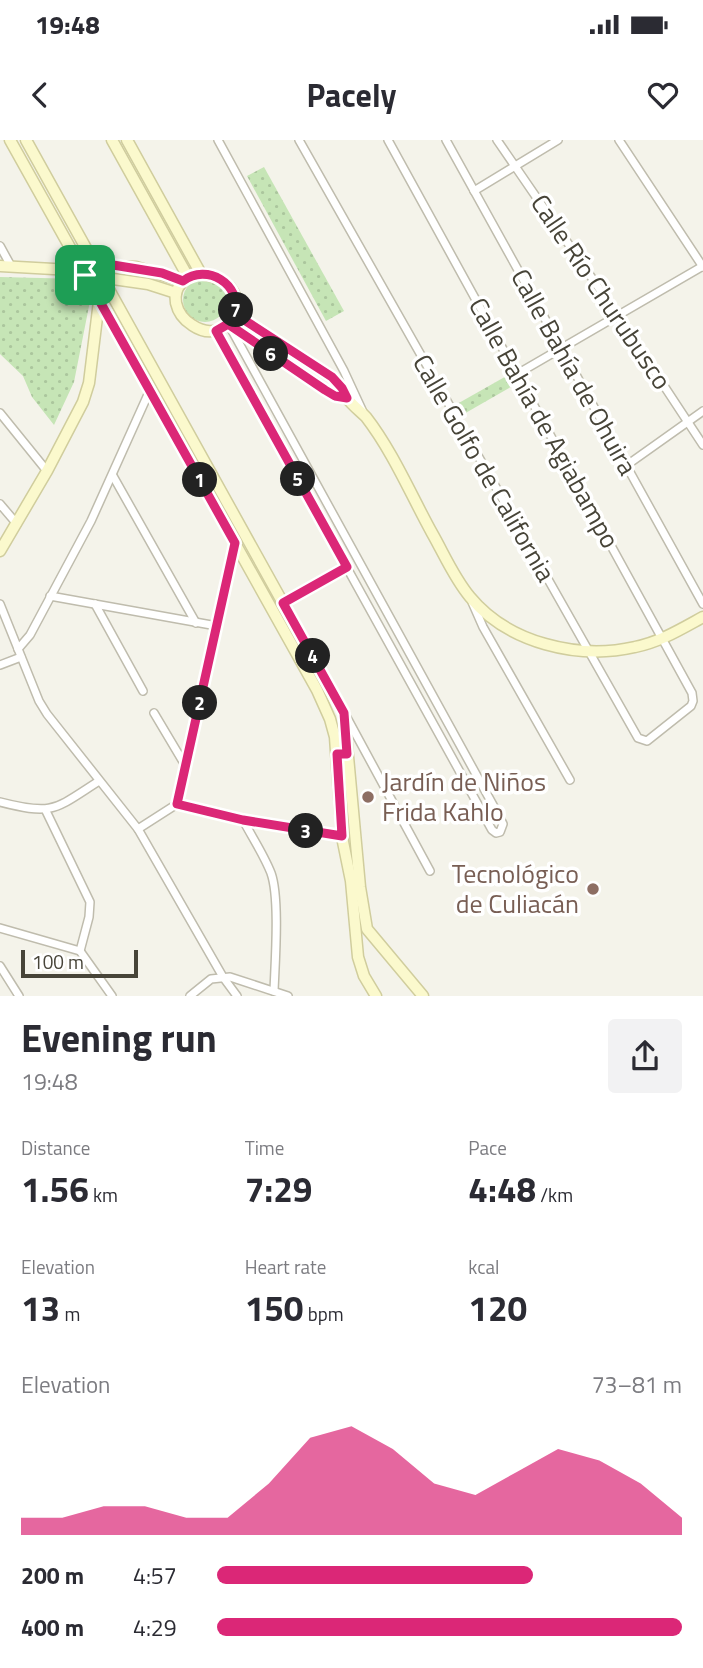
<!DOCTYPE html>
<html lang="en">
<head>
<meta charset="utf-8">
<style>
  :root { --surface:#fff; --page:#f2f2f3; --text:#2b2b33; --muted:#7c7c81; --accent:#db2777 }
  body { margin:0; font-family:"Titillium Web",sans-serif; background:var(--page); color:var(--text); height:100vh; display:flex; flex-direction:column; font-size:26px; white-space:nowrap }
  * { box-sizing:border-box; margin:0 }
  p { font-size:23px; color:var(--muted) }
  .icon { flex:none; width:38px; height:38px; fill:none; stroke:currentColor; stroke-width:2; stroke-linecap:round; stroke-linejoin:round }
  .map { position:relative; height:856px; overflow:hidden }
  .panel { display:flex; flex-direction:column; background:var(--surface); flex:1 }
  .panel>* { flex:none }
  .scale { position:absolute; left:21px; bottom:18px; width:117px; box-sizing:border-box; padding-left:7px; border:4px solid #474438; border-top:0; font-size:19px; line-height:24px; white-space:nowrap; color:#474438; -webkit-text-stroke:5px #fff; paint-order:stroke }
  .pin { position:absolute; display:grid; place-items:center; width:60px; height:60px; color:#fff; margin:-30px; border-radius:14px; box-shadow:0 4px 10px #0006 }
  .km { position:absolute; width:35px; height:35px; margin:-18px; border-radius:50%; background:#222; color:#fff; font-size:19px; line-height:35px; text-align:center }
  .round { display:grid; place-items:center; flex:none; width:74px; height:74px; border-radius:7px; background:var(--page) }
  .headline { display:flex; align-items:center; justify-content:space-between; height:119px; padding:0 21px }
  h1 { font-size:38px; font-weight:700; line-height:52px }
  .stats { display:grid; grid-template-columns:repeat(3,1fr); gap:10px; height:119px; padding:7px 21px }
  .stats div { display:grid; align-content:center }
  .stats b { font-size:35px; font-weight:700 }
  .stats small { font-size:19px; font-weight:400 }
  .stats p { font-size:19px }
  .chart { height:196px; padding:14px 21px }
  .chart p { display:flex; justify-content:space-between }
  .chart svg { width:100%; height:126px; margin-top:7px; fill:var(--accent); opacity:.7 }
  ul { padding:0 21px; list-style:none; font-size:23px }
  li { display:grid; grid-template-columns:112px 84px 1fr; align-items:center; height:52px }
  li i { height:18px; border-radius:9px; background:var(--accent) }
  .status { display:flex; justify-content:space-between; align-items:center; height:49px; padding:0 35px; background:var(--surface); direction:ltr }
  .status svg { height:19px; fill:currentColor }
  header { display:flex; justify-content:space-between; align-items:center; height:91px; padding:0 21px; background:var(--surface); font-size:32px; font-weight:700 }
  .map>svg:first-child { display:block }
  .park { fill:url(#park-dots) }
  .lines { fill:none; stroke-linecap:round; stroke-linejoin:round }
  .street-casing { stroke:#bfbcad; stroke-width:10 }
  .secondary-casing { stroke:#d0cd9d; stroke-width:13 }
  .street { stroke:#fff; stroke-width:7 }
  .secondary { stroke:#fbf9cd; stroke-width:10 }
  .route-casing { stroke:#fff; stroke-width:14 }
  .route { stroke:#db2777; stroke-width:9 }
  .education-dot { fill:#8d6e63; stroke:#fff; stroke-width:2.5 }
  .labels { text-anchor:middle; stroke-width:7; stroke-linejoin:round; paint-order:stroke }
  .street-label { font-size:26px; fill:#474438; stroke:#fff }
  .education-label { font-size:26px; fill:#785e54; stroke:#fff; text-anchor:start }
</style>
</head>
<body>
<div class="status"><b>19:48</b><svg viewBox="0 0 49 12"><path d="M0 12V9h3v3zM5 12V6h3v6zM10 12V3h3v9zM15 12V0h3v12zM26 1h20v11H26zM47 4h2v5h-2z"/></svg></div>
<header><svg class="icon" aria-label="back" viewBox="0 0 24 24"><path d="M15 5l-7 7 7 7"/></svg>Pacely<svg class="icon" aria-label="heart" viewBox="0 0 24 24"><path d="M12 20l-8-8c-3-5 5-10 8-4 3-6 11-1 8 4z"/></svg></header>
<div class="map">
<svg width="703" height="856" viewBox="0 0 703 856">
  <defs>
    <pattern id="park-dots" width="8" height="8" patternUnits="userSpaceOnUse" patternTransform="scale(1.75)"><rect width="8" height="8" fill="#c6e5b6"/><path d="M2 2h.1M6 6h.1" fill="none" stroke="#abc69d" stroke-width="1.8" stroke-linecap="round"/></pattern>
  </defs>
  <rect width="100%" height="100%" fill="#f4f3ea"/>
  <!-- park -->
  <g class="park">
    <polygon points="264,27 344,171 326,181 247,36"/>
    <polygon points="0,137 81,139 91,156 74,242 54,285 32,257 23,236 0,214"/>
    <circle cx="205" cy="160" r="22"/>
    <polygon points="510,234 516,244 462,275 457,264"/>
  </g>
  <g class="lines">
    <!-- street casing -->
    <g class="street-casing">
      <g id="street">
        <polyline points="218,0 344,231 363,272"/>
        <polyline points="299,0 638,598 647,601 691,566 693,561 692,553 388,0"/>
        <polyline points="446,0 703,464"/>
        <polyline points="497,0 618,176 703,305"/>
        <polyline points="619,0 703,127"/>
        <polyline points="474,51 558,0"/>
        <polyline points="0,106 11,126"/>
        <polyline points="216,191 492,690 496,693 500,692 503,684 499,676 229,185"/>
        <polyline points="517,234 703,126"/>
        <polyline points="0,273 47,331"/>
        <polyline points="627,325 703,271"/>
        <polyline points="113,336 196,483"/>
        <polyline points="0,364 17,384"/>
        <polyline points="50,456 217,486"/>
        <polyline points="283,462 347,427"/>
        <polyline points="472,462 483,487 570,640"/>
        <polyline points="0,464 39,561 47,574 138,689 223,837 237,856"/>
        <polyline points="95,464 143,551"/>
        <polyline points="18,509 30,495 91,381 150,250"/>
        <polyline points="0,525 21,517"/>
        <polyline points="154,573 185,625"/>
        <polyline points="346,576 430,731"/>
        <path d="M0,662C54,676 55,669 99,641"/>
        <polyline points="177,664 235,403"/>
        <polyline points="177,664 243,680 342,697"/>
        <polyline points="46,671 90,762 89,777 80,811"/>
        <path d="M243,680C252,697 264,715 271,733C280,758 275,823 274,851"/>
        <polyline points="138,689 177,664"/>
        <polyline points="0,788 80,811 112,856"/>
        <polyline points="0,826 19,856"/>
        <polyline points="190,856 211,839 230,837 288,856"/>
      </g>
    </g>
    <!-- secondary casing -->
    <g class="secondary-casing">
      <g id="secondary">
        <polyline points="10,0 317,550 330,579 335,597 342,697 351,741 358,817 364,836 376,856"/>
        <polyline points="26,0 344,573 360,747 367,789 423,856"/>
        <polyline points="112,0 188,137"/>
        <polyline points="127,0 201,134"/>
        <polyline points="91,125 136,127 183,141"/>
        <polyline points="0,126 71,130 85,135 148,144 176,153"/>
        <path d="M201,134C263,142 232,212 192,185C184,180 178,172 176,163C173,146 186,136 201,134Z"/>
        <path d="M235,174L332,237C338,244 342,251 347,258C352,265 360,271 366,277C393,312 411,355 432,393C444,414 454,438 470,457C508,503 578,520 635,507C660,502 681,489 703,477"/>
        <polyline points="228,184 325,250 335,256 347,258"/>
        <polyline points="0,411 47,331 83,262 89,243 99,161"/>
      </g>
    </g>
    <!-- street -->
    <use href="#street" class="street"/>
    <!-- secondary -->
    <use href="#secondary" class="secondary"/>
  </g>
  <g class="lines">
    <!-- route casing -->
    <g class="route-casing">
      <path id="route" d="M113,125L162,133L183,141C207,123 242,144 235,174L332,237L342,248L347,258L335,256L325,250L228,184L216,191L347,427L283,463L344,573L347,614H337L342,696L243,680L177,664L235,403L80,126Z"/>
    </g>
    <!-- route -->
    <use href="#route" class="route"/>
  </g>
  <!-- markers -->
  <g class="education-dot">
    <circle cx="368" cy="657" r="7"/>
    <circle cx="593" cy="749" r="7"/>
  </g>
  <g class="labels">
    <!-- street labels -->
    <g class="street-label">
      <text transform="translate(601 152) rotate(56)" y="9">Calle Río Churubusco</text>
      <text transform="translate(574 232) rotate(61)" y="9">Calle Bahía de Ohuira</text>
      <text transform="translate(544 283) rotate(61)" y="9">Calle Bahía de Agiabampo</text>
      <text transform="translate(484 328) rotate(60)" y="9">Calle Golfo de California</text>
    </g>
    <!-- education labels -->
    <g class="education-label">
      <text x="382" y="651">Jardín de Niños<tspan x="382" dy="30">Frida Kahlo</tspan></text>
      <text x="579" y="743" text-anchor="end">Tecnológico<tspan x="579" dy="30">de Culiacán</tspan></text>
    </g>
  </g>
</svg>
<div class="scale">100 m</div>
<div class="pin" style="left:85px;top:135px;background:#1e9e55"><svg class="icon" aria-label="arrive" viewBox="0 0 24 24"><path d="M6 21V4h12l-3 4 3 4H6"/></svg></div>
<b class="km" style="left:200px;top:340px">1</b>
<b class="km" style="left:200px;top:563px">2</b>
<b class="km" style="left:306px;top:691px">3</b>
<b class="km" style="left:313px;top:516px">4</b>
<b class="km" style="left:298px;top:339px">5</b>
<b class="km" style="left:271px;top:214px">6</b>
<b class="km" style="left:236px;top:170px">7</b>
</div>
<section class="panel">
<div class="headline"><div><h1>Evening run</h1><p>19:48</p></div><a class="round"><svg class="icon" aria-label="share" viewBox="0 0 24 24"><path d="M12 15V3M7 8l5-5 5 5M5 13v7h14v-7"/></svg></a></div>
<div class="stats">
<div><p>Distance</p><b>1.56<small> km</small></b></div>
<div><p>Time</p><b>7:29</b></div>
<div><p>Pace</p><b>4:48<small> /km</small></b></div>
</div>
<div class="stats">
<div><p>Elevation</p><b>13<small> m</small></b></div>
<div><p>Heart rate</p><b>150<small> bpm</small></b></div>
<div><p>kcal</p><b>120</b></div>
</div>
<div class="chart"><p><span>Elevation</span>73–81 m</p>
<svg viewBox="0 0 160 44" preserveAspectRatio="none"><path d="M0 44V38L10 38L20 34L30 34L40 38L50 38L60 26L70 10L80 6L90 14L100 26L110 30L120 22L130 14L140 18L150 26L160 38V44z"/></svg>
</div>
<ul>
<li><b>200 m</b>4:57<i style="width:68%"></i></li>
<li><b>400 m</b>4:29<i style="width:100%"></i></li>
</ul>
</section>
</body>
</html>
